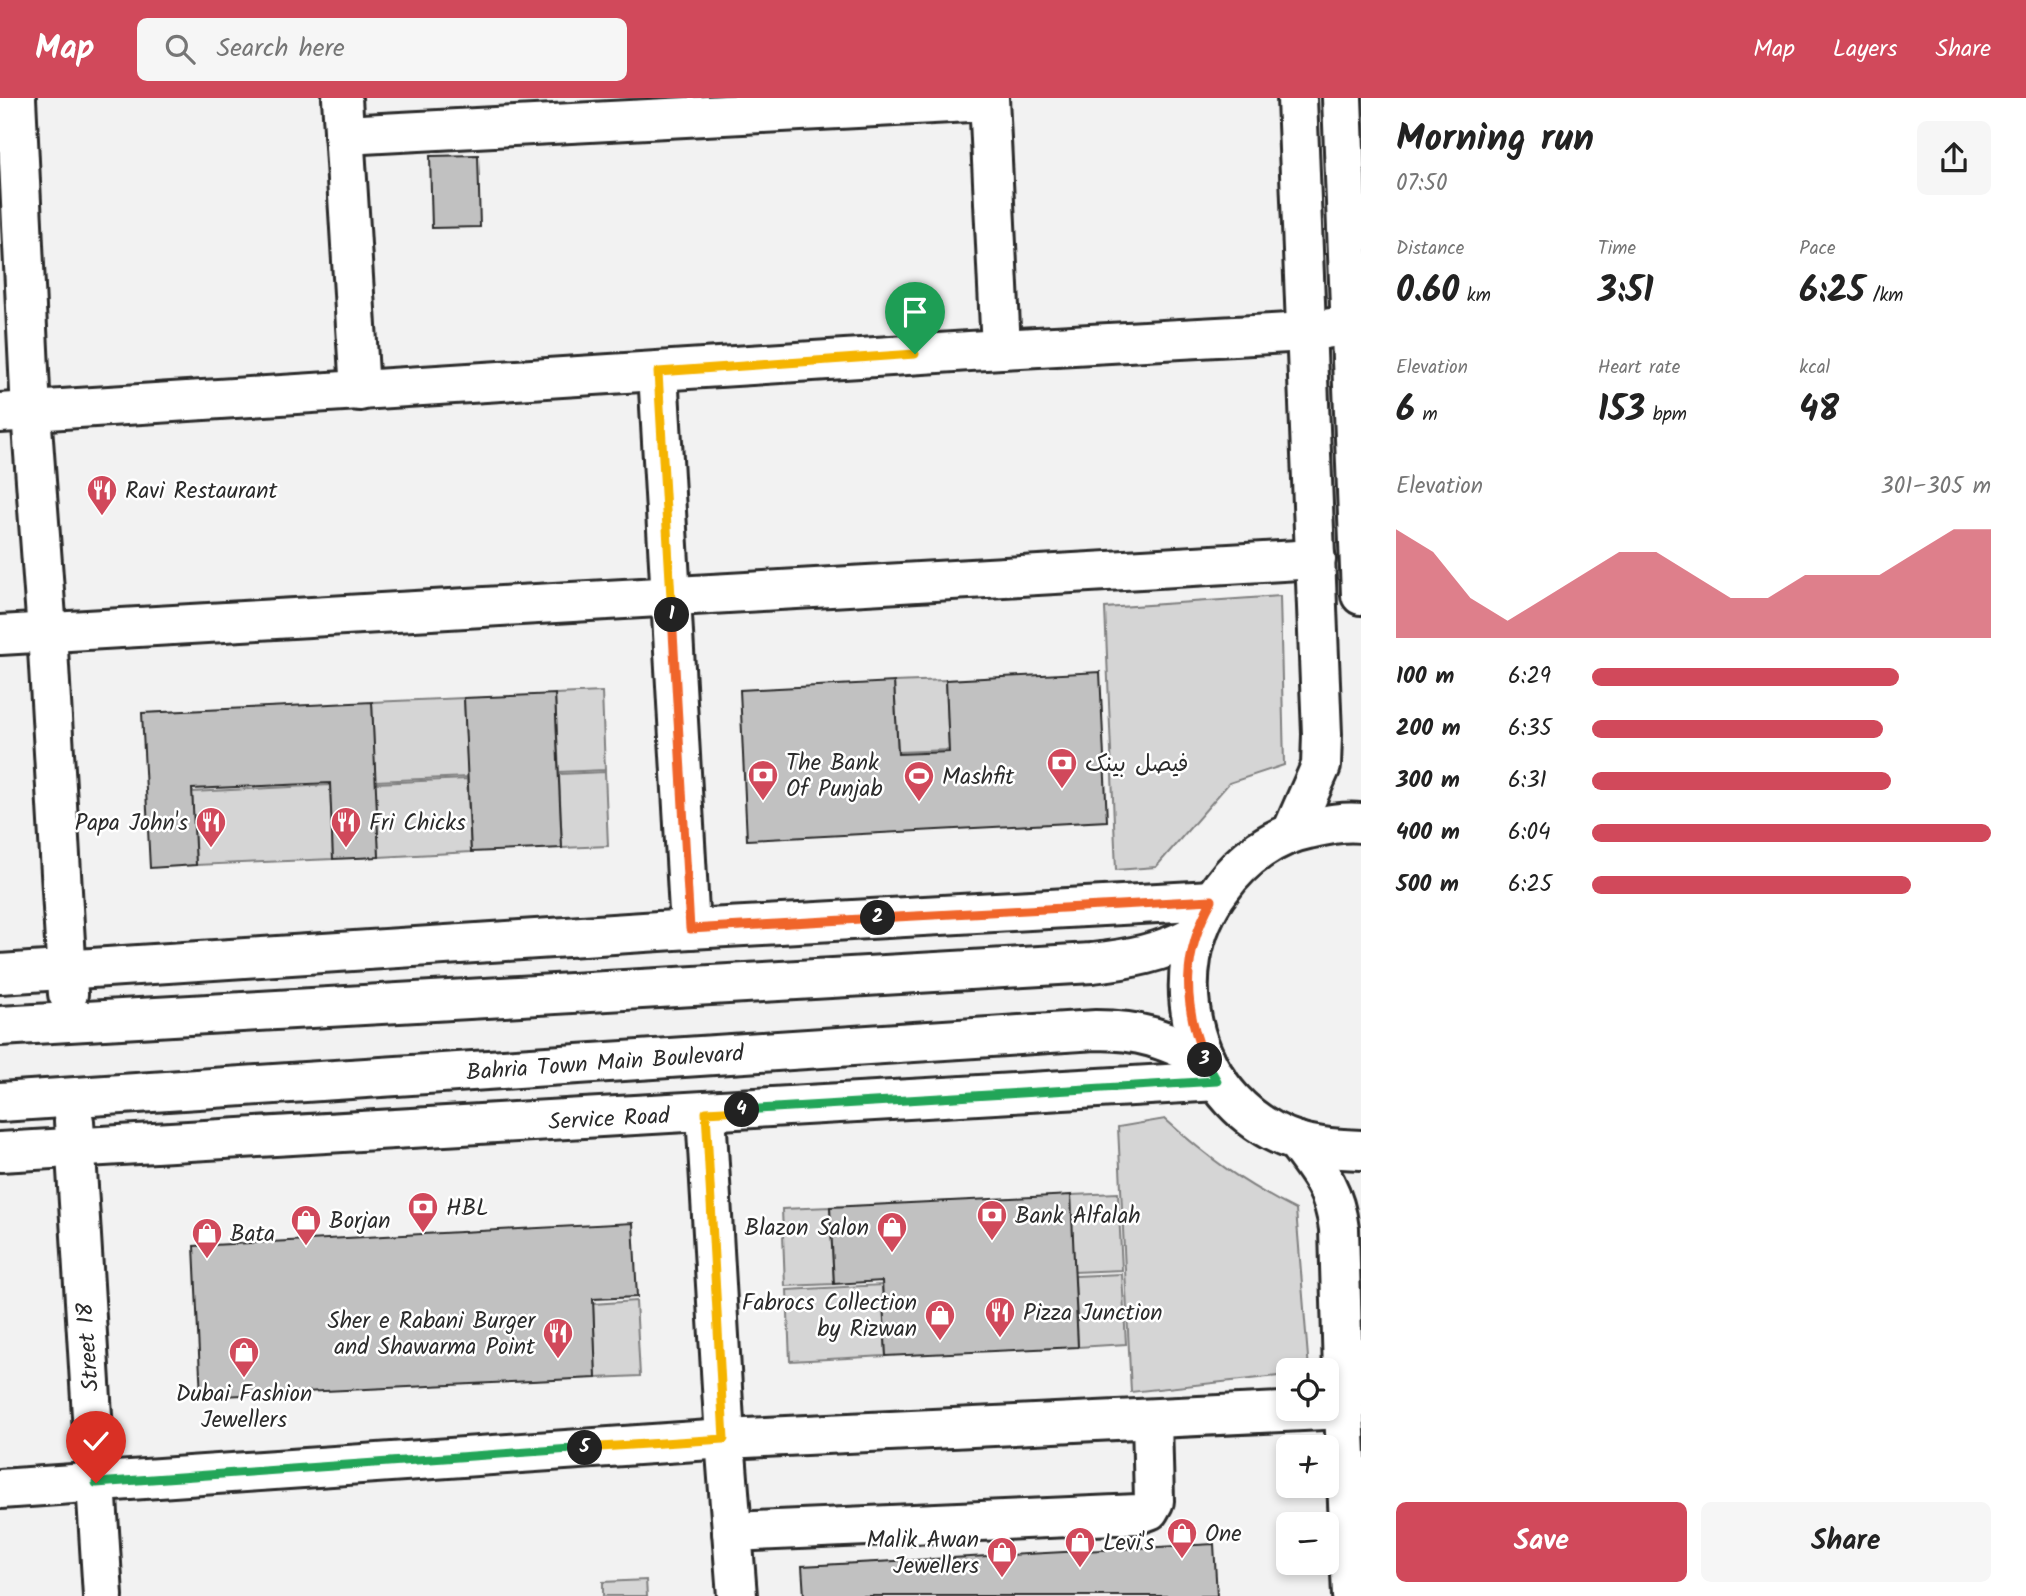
<!DOCTYPE html>
<html lang="en">
<head>
<meta charset="utf-8">
<style>
  :root { --surface:#fff; --page:#f6f6f6; --text:#222; --muted:#767676; --accent:#d1495b }
  body { margin:0; font-family:Kalam,"Playpen Sans Arabic",sans-serif; background:var(--page); color:var(--text); height:100vh; display:flex; flex-direction:column; font-size:26px; white-space:nowrap }
  * { box-sizing:border-box; margin:0 }
  p { font-size:23px; color:var(--muted) }
  .icon { flex:none; width:38px; height:38px; fill:none; stroke:currentColor; stroke-width:2; stroke-linecap:round; stroke-linejoin:round }
  .map { position:relative; flex:1; overflow:hidden }
  .panel { display:flex; flex-direction:column; background:var(--surface); width:665px }
  .panel>* { flex:none }
  .fabs { position:absolute; left:1276px; top:1260px; display:grid; gap:14px }
  .fabs a { display:grid; place-items:center; width:63px; height:63px; border-radius:10px; background:var(--surface); box-shadow:0 4px 10px #0003; font-size:35px }
  .pin { position:absolute; display:grid; place-items:center; width:60px; height:60px; color:#fff; margin:-72px -30px; border-radius:50% 50% 50% 0; rotate:-45deg; box-shadow:0 0 7px #0007 }
  .pin .icon { rotate:45deg }
  .km { position:absolute; width:35px; height:35px; margin:-18px; border-radius:50%; background:#222; color:#fff; font-size:19px; line-height:35px; text-align:center }
  .round { display:grid; place-items:center; flex:none; width:74px; height:74px; border-radius:10px; background:var(--page) }
  .summary { display:flex; align-items:center; justify-content:space-between; height:119px; padding:0 35px }
  h1 { font-size:38px; font-weight:700; line-height:52px }
  .metrics { display:grid; grid-template-columns:repeat(3,1fr); gap:10px; height:119px; padding:7px 35px }
  .metrics div { display:grid; align-content:center }
  .metrics b { font-size:35px; font-weight:700 }
  .metrics small { font-size:19px; font-weight:400 }
  .metrics p { font-size:19px }
  .chart { height:196px; padding:14px 35px }
  .chart p { display:flex; justify-content:space-between }
  .chart svg { width:100%; height:126px; margin-top:7px; fill:var(--accent); opacity:.7 }
  .cta { display:flex; gap:14px; margin-top:auto; padding:14px 35px }
  .cta a { flex:1; height:80px; border-radius:10px; background:var(--accent); color:#fff; font-size:28px; font-weight:700; line-height:80px; text-align:center }
  .cta a+a { background:var(--page); color:var(--text) }
  ul { padding:0 35px; list-style:none; font-size:23px }
  li { display:grid; grid-template-columns:112px 84px 1fr; align-items:center; height:52px }
  li i { height:18px; border-radius:9px; background:var(--accent) }
  header { display:flex; align-items:center; gap:42px; box-sizing:border-box; height:98px; padding:0 35px; background:var(--accent); color:#fff }
  header strong { font-size:33px }
  nav { display:flex; gap:38px; margin-inline-start:auto; font-size:24px }
  .search { width:490px; height:63px; background:var(--page); display:flex; align-items:center; gap:18px; box-sizing:border-box; padding:0 24px; border-radius:10px; color:var(--muted); font-size:26px }
  main { display:flex; flex:1; min-height:0 }
  .map>svg:first-child { display:block }
  .green { fill:#d5d5d5; stroke:#808080; stroke-width:2 }
  .building { fill:#c1c1c1; stroke:#2b2b2b; stroke-width:2 }
  .lines { fill:none; stroke-linecap:round; stroke-linejoin:round }
  .minor-casing { stroke:#2b2b2b; stroke-width:44 }
  .major-casing { stroke:#2b2b2b; stroke-width:44 }
  .minor { stroke:#fff; stroke-width:38 }
  .major { stroke:#fff; stroke-width:38 }
  .split-1-casing { stroke:#fff; stroke-width:14 }
  .split-2-casing { stroke:#fff; stroke-width:14 }
  .split-3-casing { stroke:#fff; stroke-width:14 }
  .split-4-casing { stroke:#fff; stroke-width:14 }
  .split-5-casing { stroke:#fff; stroke-width:14 }
  .split-6-casing { stroke:#fff; stroke-width:14 }
  .split-1 { stroke:#f5b400; stroke-width:9 }
  .split-2 { stroke:#f0652b; stroke-width:9 }
  .split-3 { stroke:#f0652b; stroke-width:9 }
  .split-4 { stroke:#22a559; stroke-width:9 }
  .split-5 { stroke:#f5b400; stroke-width:9 }
  .split-6 { stroke:#22a559; stroke-width:9 }
  .labels { text-anchor:middle; stroke-width:5; stroke-linejoin:round; paint-order:stroke }
  .poi-label { font-size:23px; fill:#2b2b2b; stroke:#fff; text-anchor:start }
  .street-label { font-size:23px; fill:#2b2b2b; stroke:#fff }
</style>
</head>
<body>
<header>
<strong>Map</strong>
<div class="search"><svg class="icon" aria-label="search" viewBox="0 0 24 24"><circle cx="10" cy="10" r="6"/><path d="M15 15l6 6"/></svg>Search here</div>
<nav><a>Map</a><a>Layers</a><a>Share</a></nav>
</header>
<main>
<div class="map">
<svg width="1361" height="1498" viewBox="0 0 1361 1498">
  <rect width="100%" height="100%" fill="#f2f2f2"/>
  <filter id="ink" filterUnits="userSpaceOnUse"><feTurbulence type="fractalNoise" baseFrequency=".0143" numOctaves="2"/><feDisplacementMap in="SourceGraphic" scale="14" xChannelSelector="R" yChannelSelector="G"/><feConvolveMatrix kernelMatrix="1 2 1 2 8 2 1 2 1" color-interpolation-filters="sRGB"/></filter>
  <g filter="url(#ink)">
    <!-- green -->
    <g class="green">
      <polygon points="1280,498 1284,667 1229,685 1156,769 1116,772 1105,510"/>
      <polygon points="946,582 949,652 898,654 894,584"/>
      <polygon points="602,594 605,672 559,674 555,596"/>
      <polygon points="464,600 468,679 375,683 372,604"/>
      <polygon points="605,674 608,748 562,750 559,676"/>
      <polygon points="467,681 471,754 379,759 375,685"/>
      <polygon points="330,687 333,761 196,767 192,694"/>
      <path d="M1165,1021C1208,1060 1244,1086 1296,1112L1309,1272H1288V1277L1131,1294L1118,1029Z"/>
      <polygon points="1118,1095 1122,1172 1074,1174 1071,1097"/>
      <polygon points="830,1109 834,1186 785,1188 782,1111"/>
      <polygon points="1122,1176 1126,1246 1078,1249 1075,1178"/>
      <polygon points="882,1187 886,1258 790,1263 787,1192"/>
      <polygon points="636,1203 640,1278 596,1280 593,1206"/>
      <polygon points="646,1482 647,1498 603,1498 603,1484"/>
    </g>
    <!-- building -->
    <g class="building">
      <polygon points="478,57 480,129 432,130 430,58"/>
      <polygon points="1100,574 1107,723 747,742 740,592 894,584 898,656 949,654 946,582"/>
      <polygon points="555,596 562,750 471,754 464,600"/>
      <polygon points="372,604 379,759 333,761 330,685 192,691 196,767 150,770 142,615"/>
      <polygon points="1071,1097 1078,1249 886,1258 882,1183 834,1186 830,1109"/>
      <polygon points="633,1125 637,1199 593,1201 596,1280 201,1299 194,1148"/>
      <polygon points="1214,1446 1217,1498 804,1498 802,1468"/>
    </g>
    <g class="lines">
      <!-- minor casing -->
      <g class="minor-casing">
        <g id="minor">
          <polyline points="16,0 31,314 47,534 68,896"/>
          <polyline points="342,0 360,293"/>
          <polyline points="989,0 1001,251"/>
          <polyline points="1342,0 1361,497"/>
          <polyline points="344,37 989,3"/>
          <polyline points="658,274 690,831"/>
          <polyline points="0,315 1001,251 1306,234 1350,227"/>
          <polyline points="0,537 1316,461"/>
          <polyline points="1292,734 1321,668 1322,636 1297,0"/>
          <polyline points="0,876 690,831 1212,802"/>
          <path d="M0,928L1092,865C1129,861 1162,855 1195,837"/>
          <path d="M0,1004L1096,932C1142,932 1164,941 1205,961"/>
          <polyline points="706,1015 725,1341 737,1498"/>
          <polyline points="74,1023 103,1498"/>
          <polyline points="0,1054 1218,983"/>
          <polyline points="0,1391 725,1341 1344,1311"/>
          <polyline points="732,1434 1138,1416 1149,1412 1154,1403 1152,1322"/>
        </g>
      </g>
      <!-- major casing -->
      <g class="major-casing">
        <g id="major">
          <path d="M1361,725C1343,723 1326,727 1308,731C1273,738 1243,760 1222,789C1156,874 1192,1010 1298,1044C1319,1050 1339,1051 1361,1052"/>
          <path d="M1296,1043C1319,1074 1334,1091 1339,1131L1344,1311L1352,1498"/>
        </g>
      </g>
      <!-- minor -->
      <use href="#minor" class="minor"/>
      <!-- major -->
      <use href="#major" class="major"/>
    </g>
  </g>
  <g class="lines" filter="url(#ink)">
    <!-- split-1 casing -->
    <g class="split-1-casing">
      <polyline id="split-1" points="672,517 658,274 915,256"/>
    </g>
    <!-- split-2 casing -->
    <g class="split-2-casing">
      <polyline id="split-2" points="672,517 690,831 878,820"/>
    </g>
    <!-- split-3 casing -->
    <g class="split-3-casing">
      <path id="split-3" d="M878,820L1212,802C1182,856 1182,905 1205,962"/>
    </g>
    <!-- split-4 casing -->
    <g class="split-4-casing">
      <polyline id="split-4" points="742,1012 1217,983 1205,962"/>
    </g>
    <!-- split-5 casing -->
    <g class="split-5-casing">
      <polyline id="split-5" points="585,1350 724,1341 706,1014 742,1012"/>
    </g>
    <!-- split-6 casing -->
    <g class="split-6-casing">
      <polyline id="split-6" points="96,1385 585,1350"/>
    </g>
    <!-- split-1 -->
    <use href="#split-1" class="split-1"/>
    <!-- split-2 -->
    <use href="#split-2" class="split-2"/>
    <!-- split-3 -->
    <use href="#split-3" class="split-3"/>
    <!-- split-4 -->
    <use href="#split-4" class="split-4"/>
    <!-- split-5 -->
    <use href="#split-5" class="split-5"/>
    <!-- split-6 -->
    <use href="#split-6" class="split-6"/>
  </g>
  <!-- icons -->
  <defs>
    <g id="restaurant-pin" transform="scale(1.575)"><path d="M0 17L-7.5 6A9.5 9.5 0 1 1 7.5 6Z" fill="#d1495b" stroke="#fff"/><path d="M-5-6h1v4h1v-4h1v4h1v-4h1v5L-1.5 .5V6h-2V.5L-5-1ZM5-6V6H3V1.5H1.5Q1.5-4 5-6Z" fill="#fff"/></g>
    <g id="bank-pin" transform="scale(1.575)"><path d="M0 17L-7.5 6A9.5 9.5 0 1 1 7.5 6Z" fill="#d1495b" stroke="#fff"/><path d="M-6-4H6V4H-6ZM0-2.3a2.3 2.3 0 1 0 0 4.6a2.3 2.3 0 1 0 0-4.6Z" fill="#fff"/></g>
    <g id="stadium-pin" transform="scale(1.575)"><path d="M0 17L-7.5 6A9.5 9.5 0 1 1 7.5 6Z" fill="#d1495b" stroke="#fff"/><path d="M0-5a6.5 5 0 1 0 0 10a6.5 5 0 1 0 0-10ZM-3.5-1.8h7v3.6h-7Z" fill="#fff"/></g>
    <g id="shop-pin" transform="scale(1.575)"><path d="M0 17L-7.5 6A9.5 9.5 0 1 1 7.5 6Z" fill="#d1495b" stroke="#fff"/><path d="M-5-2.5h2.3a2.7 3.5 0 0 1 5.4 0H5L5.5 6h-11ZM-1.5-2.5h3a1.5 2.3 0 0 0-3 0Z" fill="#fff"/></g>
  </defs>
  <g fill-rule="evenodd">
    <use href="#restaurant-pin" x="102" y="392"/>
    <use href="#bank-pin" x="1062" y="665"/>
    <use href="#bank-pin" x="763" y="677"/>
    <use href="#stadium-pin" x="919" y="678"/>
    <use href="#restaurant-pin" x="211" y="724"/>
    <use href="#restaurant-pin" x="346" y="724"/>
    <use href="#bank-pin" x="423" y="1109"/>
    <use href="#bank-pin" x="992" y="1117"/>
    <use href="#shop-pin" x="306" y="1122"/>
    <use href="#shop-pin" x="892" y="1129"/>
    <use href="#shop-pin" x="207" y="1135"/>
    <use href="#restaurant-pin" x="1000" y="1214"/>
    <use href="#shop-pin" x="940" y="1217"/>
    <use href="#restaurant-pin" x="558" y="1235"/>
    <use href="#shop-pin" x="244" y="1254"/>
    <use href="#shop-pin" x="1182" y="1435"/>
    <use href="#shop-pin" x="1080" y="1444"/>
    <use href="#shop-pin" x="1002" y="1454"/>
  </g>
  <g class="labels">
    <!-- poi labels -->
    <g class="poi-label">
      <text x="125" y="400">Ravi Restaurant</text>
      <text x="786" y="672">The Bank<tspan x="786" dy="26">Of Punjab</tspan></text>
      <text x="1085" y="673">فیصل بینک</text>
      <text x="942" y="686">Mashfit</text>
      <text x="188" y="732" text-anchor="end">Papa John's</text>
      <text x="369" y="732">Fri Chicks</text>
      <text x="446" y="1117">HBL</text>
      <text x="1015" y="1125">Bank Alfalah</text>
      <text x="329" y="1130">Borjan</text>
      <text x="869" y="1137" text-anchor="end">Blazon Salon</text>
      <text x="230" y="1143">Bata</text>
      <text x="917" y="1212" text-anchor="end">Fabrocs Collection<tspan x="917" dy="26">by Rizwan</tspan></text>
      <text x="1023" y="1222">Pizza Junction</text>
      <text x="535" y="1230" text-anchor="end">Sher e Rabani Burger<tspan x="535" dy="26">and Shawarma Point</tspan></text>
      <text x="244" y="1303" text-anchor="middle">Dubai Fashion<tspan x="244" dy="26">Jewellers</tspan></text>
      <text x="1205" y="1443">One</text>
      <text x="979" y="1449" text-anchor="end">Malik Awan<tspan x="979" dy="26">Jewellers</tspan></text>
      <text x="1103" y="1452">Levi's</text>
    </g>
    <!-- street labels -->
    <g class="street-label">
      <text transform="translate(605 964) rotate(-4)" y="8">Bahria Town Main Boulevard</text>
      <text transform="translate(609 1020) rotate(-3)" y="8">Service Road</text>
      <text transform="translate(87 1249) rotate(-94)" y="8">Street 18</text>
    </g>
  </g>
</svg>
<div class="fabs">
<a><svg class="icon" aria-label="locate" viewBox="0 0 24 24"><circle cx="12" cy="12" r="6"/><path d="M12 2v4M12 18v4M2 12h4M18 12h4"/></svg></a>
<a>+</a>
<a>−</a>
</div>
<div class="pin" style="left:915px;top:256px;background:#1e9e55"><svg class="icon" aria-label="arrive" viewBox="0 0 24 24"><path d="M6 21V4h12l-3 4 3 4H6"/></svg></div>
<div class="pin" style="left:96px;top:1385px;background:#d93025"><svg class="icon" aria-label="check" viewBox="0 0 24 24"><path d="M5 12l5 5 9-10"/></svg></div>
<b class="km" style="left:672px;top:517px">1</b>
<b class="km" style="left:878px;top:820px">2</b>
<b class="km" style="left:1205px;top:962px">3</b>
<b class="km" style="left:742px;top:1012px">4</b>
<b class="km" style="left:585px;top:1350px">5</b>
</div>
<section class="panel">
<div class="summary"><div><h1>Morning run</h1><p>07:50</p></div><a class="round"><svg class="icon" aria-label="share" viewBox="0 0 24 24"><path d="M12 15V3M7 8l5-5 5 5M5 13v7h14v-7"/></svg></a></div>
<div class="metrics">
<div><p>Distance</p><b>0.60<small> km</small></b></div>
<div><p>Time</p><b>3:51</b></div>
<div><p>Pace</p><b>6:25<small> /km</small></b></div>
</div>
<div class="metrics">
<div><p>Elevation</p><b>6<small> m</small></b></div>
<div><p>Heart rate</p><b>153<small> bpm</small></b></div>
<div><p>kcal</p><b>48</b></div>
</div>
<div class="chart"><p><span>Elevation</span>301–305 m</p>
<svg viewBox="0 0 160 44" preserveAspectRatio="none"><path d="M0 44V6L10 14L20 30L30 38L40 30L50 22L60 14L70 14L80 22L90 30L100 30L110 22L120 22L130 22L140 14L150 6L160 6V44z"/></svg>
</div>
<ul>
<li><b>100 m</b>6:29<i style="width:77%"></i></li>
<li><b>200 m</b>6:35<i style="width:73%"></i></li>
<li><b>300 m</b>6:31<i style="width:75%"></i></li>
<li><b>400 m</b>6:04<i style="width:100%"></i></li>
<li><b>500 m</b>6:25<i style="width:80%"></i></li>
</ul>
<div class="cta"><a>Save</a><a>Share</a></div>
</section>
</main>
</body>
</html>
